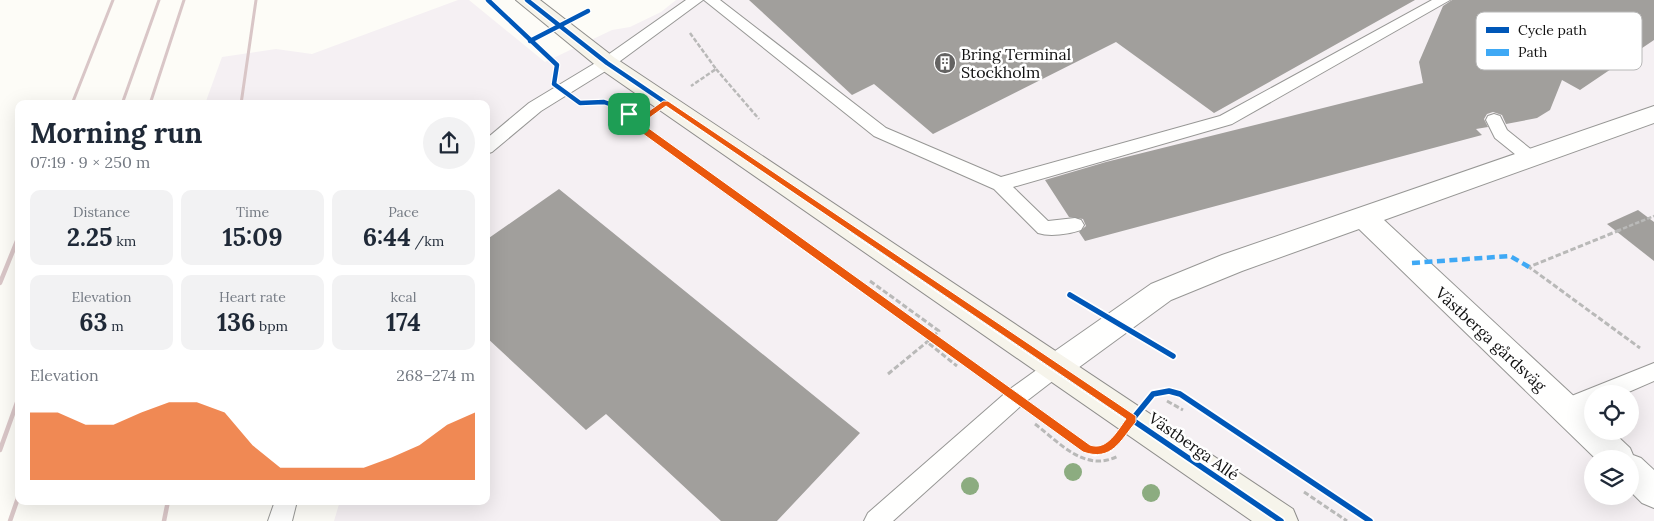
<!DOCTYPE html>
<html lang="en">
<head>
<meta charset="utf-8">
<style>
  :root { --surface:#fff; --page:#f2f2f3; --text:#1f2937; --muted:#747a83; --accent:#ea580c }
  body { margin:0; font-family:Lora,serif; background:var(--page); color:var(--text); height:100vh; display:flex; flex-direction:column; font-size:19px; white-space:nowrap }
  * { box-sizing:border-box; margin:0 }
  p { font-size:16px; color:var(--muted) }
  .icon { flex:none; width:28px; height:28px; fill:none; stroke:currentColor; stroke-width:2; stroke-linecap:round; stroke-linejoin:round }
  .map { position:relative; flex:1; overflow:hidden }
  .side { position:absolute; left:15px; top:100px; width:475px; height:405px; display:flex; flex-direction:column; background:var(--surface); border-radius:10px; box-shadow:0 5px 20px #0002 }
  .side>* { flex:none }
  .controls { position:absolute; left:1584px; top:385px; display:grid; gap:10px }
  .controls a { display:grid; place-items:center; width:55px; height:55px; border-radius:50%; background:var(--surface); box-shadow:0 5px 20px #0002; font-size:25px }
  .pin { position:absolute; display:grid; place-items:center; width:42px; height:42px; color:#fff; margin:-21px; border-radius:10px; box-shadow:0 2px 8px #0006 }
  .round { display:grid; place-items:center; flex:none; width:52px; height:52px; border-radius:26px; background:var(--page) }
  .head { display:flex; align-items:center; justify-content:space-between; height:85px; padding:0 15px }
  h1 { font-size:28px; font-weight:700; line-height:38px }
  .metrics { display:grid; grid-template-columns:repeat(3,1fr); gap:8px; height:85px; padding:5px 15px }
  .metrics div { display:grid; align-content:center; border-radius:10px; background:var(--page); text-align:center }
  .metrics b { font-size:25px; font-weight:700 }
  .metrics small { font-size:14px; font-weight:400 }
  .metrics p { font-size:14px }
  .chart { height:140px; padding:10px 15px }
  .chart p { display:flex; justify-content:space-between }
  .chart svg { width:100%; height:90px; margin-top:5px; fill:var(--accent); opacity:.7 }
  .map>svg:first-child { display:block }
  .industrial { fill:#f5f0f3; fill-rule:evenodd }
  .building { fill:#a19f9c }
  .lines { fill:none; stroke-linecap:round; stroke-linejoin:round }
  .lane-casing { stroke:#979795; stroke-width:2 }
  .street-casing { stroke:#979795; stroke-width:2 }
  .secondary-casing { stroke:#8e8d8b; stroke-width:2 }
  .path-far1 { stroke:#b9b9b8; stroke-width:2.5; stroke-dasharray:4.5 2; stroke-linecap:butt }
  .path { stroke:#b9b9b8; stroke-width:3; stroke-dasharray:5.5 2.5; stroke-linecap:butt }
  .lane { fill:#fffffe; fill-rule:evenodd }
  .street { fill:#fffffe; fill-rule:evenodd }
  .secondary { fill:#f6f4eb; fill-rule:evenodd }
  .rail-far1 { stroke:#d9c6c7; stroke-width:3 }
  .rail { stroke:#d9c6c7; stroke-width:4.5 }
  .quiet { stroke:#3fa9f5; stroke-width:4.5; stroke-dasharray:8 4.5; stroke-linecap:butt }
  .cycleway-far1-casing { stroke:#fff; stroke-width:7 }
  .cycleway-casing { stroke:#fff; stroke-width:9 }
  .cycleway-far1 { stroke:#0057b8; stroke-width:4.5 }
  .cycleway { stroke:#0057b8; stroke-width:5.5 }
  .tree { fill:#8cac80 }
  .route { fill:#ea580c; stroke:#fff; fill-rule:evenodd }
  .labels { text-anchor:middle; stroke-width:5; stroke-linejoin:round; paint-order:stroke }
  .poi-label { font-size:16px; fill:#111; stroke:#fff; text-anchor:start }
  .street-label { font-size:16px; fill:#111; stroke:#fff }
  .key { fill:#fff; stroke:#b8b8b8; stroke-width:1 }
  .key-label { font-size:14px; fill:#111 }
</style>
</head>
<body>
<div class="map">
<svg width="1654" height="521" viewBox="0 0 1654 521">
  <rect width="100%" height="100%" fill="#fdfcf7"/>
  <!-- industrial -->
  <path class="industrial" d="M458,0H469L545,62L612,30L630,27L661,12L676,0H1654V521H334L340,501H486V104H205L222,57L276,49L312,54ZM1592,394H1630V431H1592ZM1592,459H1630V496H1592Z"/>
  <!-- building -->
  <g class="building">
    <polygon points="749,0 1415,0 1214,113 1116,42 933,134 874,84 852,95"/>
    <polygon points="1452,0 1654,0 1654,40 1580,90 1562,80 1550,110 1537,118 1506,124 1502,115 1493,112 1487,114 1484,119 1488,127 1476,129 1482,135 1085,241 1079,232 1086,226 1083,219 1069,217 1045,180 1106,162 1423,83 1419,62 1443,6"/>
    <polygon points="559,189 860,433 777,521 721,521 606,414 586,430 486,337 486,240"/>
    <polygon points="1638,210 1654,222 1654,261 1607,224"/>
  </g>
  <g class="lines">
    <!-- lane casing -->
    <g class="lane-casing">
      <g id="lane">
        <polygon points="686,0 703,0 612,67 541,111 492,152 486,154 486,139 529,103 602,59"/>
        <path d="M704,0H720L886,128L1001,177L1220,116L1432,0H1450L1232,124L1013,187L1048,221L1075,218L1081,220L1084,225L1081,230C1069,234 1050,237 1038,233L994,189L874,136Z"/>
        <polygon points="1494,114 1500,116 1507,130 1538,155 1541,159 1538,163 1532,165 1526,163 1495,138 1486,120 1488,116"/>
        <polygon points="1056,358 1063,361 1066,367 1063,373 1024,403 893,521 864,521 868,513 1010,389 1049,361"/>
        <polygon points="1654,363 1654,381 1624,394 1592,394 1592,407 1566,417 1559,415 1555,408 1559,401"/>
        <polygon points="275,501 297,501 292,521 268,521"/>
      </g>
    </g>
    <!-- street casing -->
    <g class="street-casing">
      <polygon id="street" points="1654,106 1654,123 1384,220 1592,413 1592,431 1612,431 1630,448 1633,455 1641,458 1654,470 1654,508 1642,503 1630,491 1630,459 1596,459 1359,229 1242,271 1171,300 1067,376 1056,380 1045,376 1041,367 1045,358 1151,284 1222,255"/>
    </g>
    <!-- secondary casing -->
    <g class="secondary-casing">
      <polygon id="secondary" points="516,0 540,0 615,58 1293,509 1298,521 1252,521 599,68"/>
    </g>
    <!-- path-far1 -->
    <g class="path-far1">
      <polyline points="690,33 716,69 691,86"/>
      <polyline points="716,69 759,119"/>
      <polyline points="1617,231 1654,216"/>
    </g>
    <!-- path -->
    <g class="path">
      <polyline points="1620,230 1529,267 1640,348"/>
      <polyline points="870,281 939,331 927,342 957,366"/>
      <polyline points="888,374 927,342"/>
      <polyline points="1167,401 1183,410"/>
      <path d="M1035,424C1060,443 1085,473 1118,456"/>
      <polyline points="1304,492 1347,521"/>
    </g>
    <!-- lane -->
    <use href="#lane" class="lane"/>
    <!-- street -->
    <use href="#street" class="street"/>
    <!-- secondary -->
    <use href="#secondary" class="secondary"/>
    <!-- rail-far1 -->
    <g class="rail-far1">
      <polyline points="72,104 113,0"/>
      <polyline points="122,104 159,0"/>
      <polyline points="150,104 184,0"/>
      <polyline points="241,104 256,0"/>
    </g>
    <!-- rail -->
    <g class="rail">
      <polyline points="0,283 19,236"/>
      <polyline points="0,450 19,397"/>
      <polyline points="10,521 19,495"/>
      <polyline points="164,521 168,501"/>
    </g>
    <!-- quiet -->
    <polyline class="quiet" points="1412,263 1510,256 1529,267"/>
    <!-- cycleway-far1 casing -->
    <g class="cycleway-far1-casing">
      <g id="cycleway-far1">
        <polyline points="488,0 557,65 554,84 580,103 604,102 618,107 635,124 784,231"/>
        <polyline points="527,0 607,63 855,231"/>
        <polyline points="530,41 588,11"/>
      </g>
    </g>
    <!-- cycleway casing -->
    <g class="cycleway-casing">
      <g id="cycleway">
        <polyline points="782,230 1087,449 1095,452 1109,448 1153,394 1169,391 1180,394 1370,521"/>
        <polyline points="853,230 1281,521"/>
        <polyline points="1070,295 1173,356"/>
      </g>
    </g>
    <!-- cycleway-far1 -->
    <use href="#cycleway-far1" class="cycleway-far1"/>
    <!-- cycleway -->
    <use href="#cycleway" class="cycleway"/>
  </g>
  <!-- trees -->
  <g class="tree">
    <circle cx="1073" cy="472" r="9"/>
    <circle cx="970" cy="486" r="9"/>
    <circle cx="1151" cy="493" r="9"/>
  </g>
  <!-- route -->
  <path class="route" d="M663,101H668L1136,416V422C1120,441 1112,462 1083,452L632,126L625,114L629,111L642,116ZM666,106L1126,419C1117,431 1107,451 1090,445L636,119L645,121Z"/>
  <!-- icons -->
  <defs>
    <g id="building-disc" transform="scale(1.125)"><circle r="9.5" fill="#646362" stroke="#fff"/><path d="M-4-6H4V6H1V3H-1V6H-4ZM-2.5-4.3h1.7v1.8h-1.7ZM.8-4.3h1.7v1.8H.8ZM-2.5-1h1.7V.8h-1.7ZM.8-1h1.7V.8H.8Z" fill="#fff"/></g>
  </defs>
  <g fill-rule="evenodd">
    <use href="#building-disc" x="945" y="63"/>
  </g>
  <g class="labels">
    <!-- poi labels -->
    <g class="poi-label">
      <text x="961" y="60">Bring Terminal<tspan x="961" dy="18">Stockholm</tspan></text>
    </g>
    <!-- street labels -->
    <g class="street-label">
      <text transform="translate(1491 339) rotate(43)" y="6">Västberga gårdsväg</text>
      <text transform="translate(1194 446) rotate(35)" y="6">Västberga Allé</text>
    </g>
  </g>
  <!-- legend -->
  <rect x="1476" y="12" width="166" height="58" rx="8" class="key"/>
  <rect x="1486" y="27" width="23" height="6" fill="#0057b8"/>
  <rect x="1486" y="49" width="23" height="7" fill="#3fa9f5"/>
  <g class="key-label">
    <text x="1518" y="35">Cycle path</text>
    <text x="1518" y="57">Path</text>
  </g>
</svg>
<div class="controls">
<a><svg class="icon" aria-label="locate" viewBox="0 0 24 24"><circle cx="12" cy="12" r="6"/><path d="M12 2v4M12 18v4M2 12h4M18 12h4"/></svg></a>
<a><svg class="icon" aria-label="layers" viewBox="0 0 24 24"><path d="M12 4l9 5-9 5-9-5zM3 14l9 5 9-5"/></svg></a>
</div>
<div class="pin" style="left:629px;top:114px;background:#1e9e55"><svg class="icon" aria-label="arrive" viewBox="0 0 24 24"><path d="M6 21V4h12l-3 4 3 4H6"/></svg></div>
<section class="side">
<div class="head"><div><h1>Morning run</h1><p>07:19 · 9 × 250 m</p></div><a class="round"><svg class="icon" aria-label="share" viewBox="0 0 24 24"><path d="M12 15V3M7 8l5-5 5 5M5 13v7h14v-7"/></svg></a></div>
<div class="metrics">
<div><p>Distance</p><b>2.25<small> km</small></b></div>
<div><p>Time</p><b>15:09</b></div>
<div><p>Pace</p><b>6:44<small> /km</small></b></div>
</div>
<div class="metrics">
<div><p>Elevation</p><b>63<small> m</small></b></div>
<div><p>Heart rate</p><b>136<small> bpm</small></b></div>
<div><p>kcal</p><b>174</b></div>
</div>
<div class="chart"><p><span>Elevation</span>268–274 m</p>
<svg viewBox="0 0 160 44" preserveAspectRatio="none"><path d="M0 44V11L10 11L20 17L30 17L40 11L50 6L60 6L70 11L80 27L90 38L100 38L110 38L120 38L130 33L140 27L150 17L160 11V44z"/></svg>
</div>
</section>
</div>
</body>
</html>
